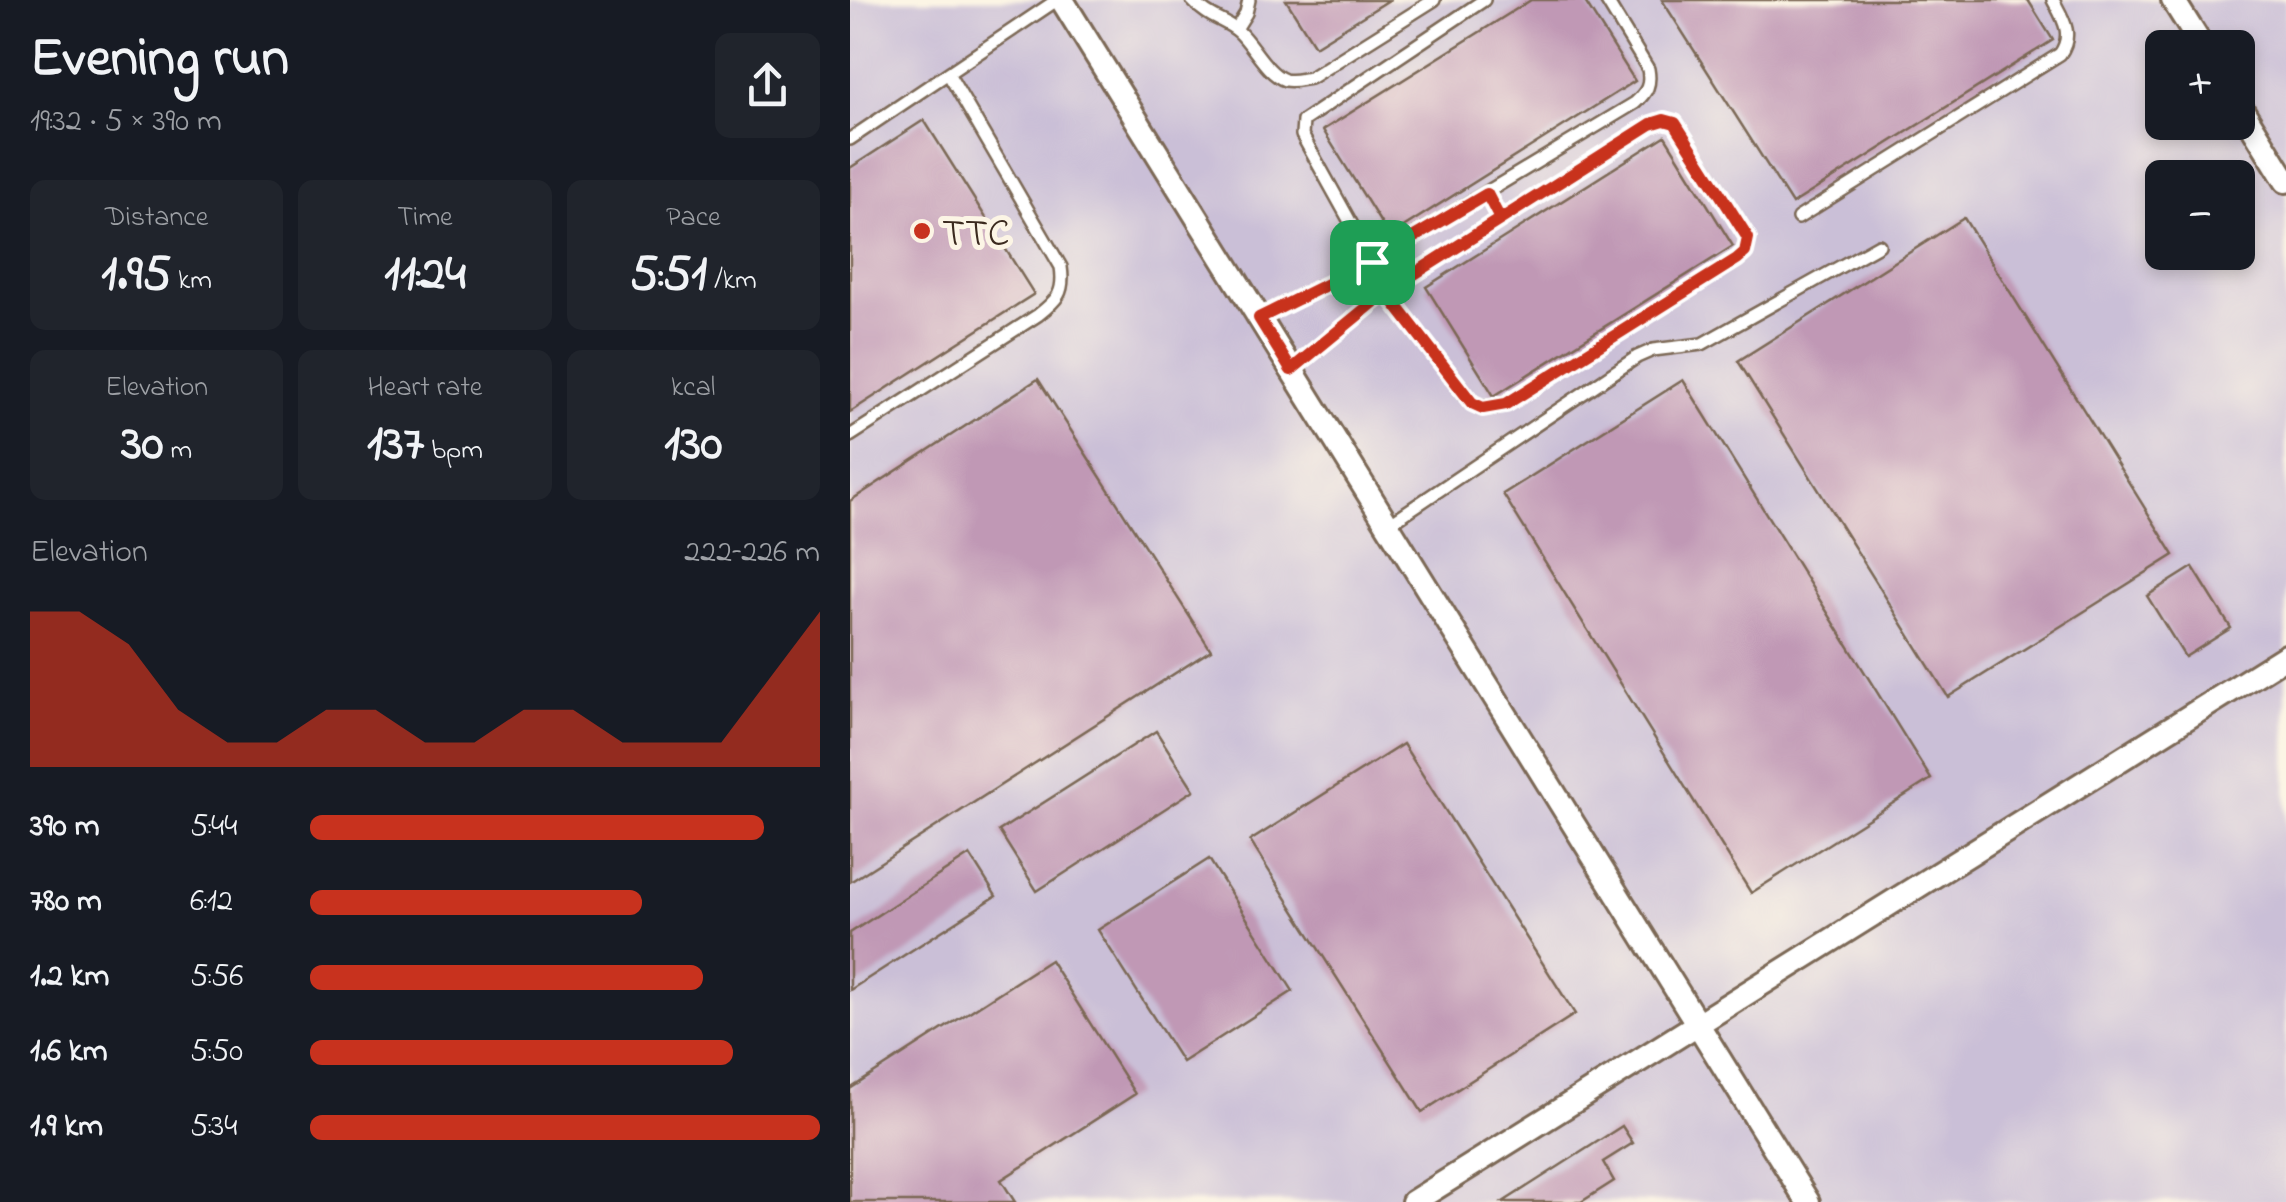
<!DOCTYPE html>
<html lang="en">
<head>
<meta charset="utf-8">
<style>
  :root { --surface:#171b24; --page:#20242c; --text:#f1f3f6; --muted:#9ea1a6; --accent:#c8321e }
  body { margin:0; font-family:"Indie Flower",sans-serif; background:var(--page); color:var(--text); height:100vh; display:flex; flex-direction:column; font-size:38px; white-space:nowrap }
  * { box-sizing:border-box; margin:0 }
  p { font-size:32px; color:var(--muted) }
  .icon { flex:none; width:55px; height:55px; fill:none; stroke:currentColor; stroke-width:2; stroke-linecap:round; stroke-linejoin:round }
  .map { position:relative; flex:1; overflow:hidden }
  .sheet { display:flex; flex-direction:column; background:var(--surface); width:850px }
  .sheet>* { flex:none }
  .controls { position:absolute; left:1295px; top:30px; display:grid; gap:20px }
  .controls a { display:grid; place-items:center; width:110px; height:110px; border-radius:15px; background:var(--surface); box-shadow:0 5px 15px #0003; font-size:50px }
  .pin { position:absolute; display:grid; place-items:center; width:85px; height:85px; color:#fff; margin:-42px; border-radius:20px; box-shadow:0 5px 15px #0006 }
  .round { display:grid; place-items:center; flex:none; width:105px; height:105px; border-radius:15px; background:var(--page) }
  .overview { display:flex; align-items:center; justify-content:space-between; height:170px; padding:0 30px }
  h1 { font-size:55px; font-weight:800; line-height:75px }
  .metrics { display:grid; grid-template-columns:repeat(3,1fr); gap:15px; height:170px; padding:10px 30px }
  .metrics div { display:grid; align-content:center; border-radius:15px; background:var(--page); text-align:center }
  .metrics b { font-size:50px; font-weight:800 }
  .metrics small { font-size:28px; font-weight:400 }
  .metrics p { font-size:28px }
  .chart { height:280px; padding:20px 30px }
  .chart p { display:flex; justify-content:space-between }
  .chart svg { width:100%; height:180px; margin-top:10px; fill:var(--accent); opacity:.7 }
  ul { padding:0 30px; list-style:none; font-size:32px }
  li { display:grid; grid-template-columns:160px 120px 1fr; align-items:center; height:75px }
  li i { height:25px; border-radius:12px; background:var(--accent) }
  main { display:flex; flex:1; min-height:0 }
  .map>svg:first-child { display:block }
  .industrial { fill:#cabfd7; fill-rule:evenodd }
  .building { fill:#c098b5 }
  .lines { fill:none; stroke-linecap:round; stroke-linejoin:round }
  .lane-casing { stroke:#7b6855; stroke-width:16 }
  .street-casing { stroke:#7b6855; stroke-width:28 }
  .lane { stroke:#fff; stroke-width:11 }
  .street { stroke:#fff; stroke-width:22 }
  .route-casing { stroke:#fff; stroke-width:20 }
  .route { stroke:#c8321e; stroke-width:12 }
  .poi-dot { fill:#c8321e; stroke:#fcf5e5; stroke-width:4 }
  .labels { text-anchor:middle; stroke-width:10; stroke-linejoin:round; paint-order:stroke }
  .poi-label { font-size:40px; fill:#3b2a1e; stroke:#fcf5e5; text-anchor:start }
</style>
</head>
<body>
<main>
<section class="sheet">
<div class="overview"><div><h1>Evening run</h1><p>19:32 · 5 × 390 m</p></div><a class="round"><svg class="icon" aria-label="share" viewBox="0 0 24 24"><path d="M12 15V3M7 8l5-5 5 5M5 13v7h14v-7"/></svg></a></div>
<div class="metrics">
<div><p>Distance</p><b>1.95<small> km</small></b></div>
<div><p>Time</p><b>11:24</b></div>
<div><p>Pace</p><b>5:51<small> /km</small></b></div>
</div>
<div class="metrics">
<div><p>Elevation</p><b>30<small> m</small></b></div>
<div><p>Heart rate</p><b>137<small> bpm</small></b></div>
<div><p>kcal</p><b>130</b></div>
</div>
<div class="chart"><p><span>Elevation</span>222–226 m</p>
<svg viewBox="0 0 160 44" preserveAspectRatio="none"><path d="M0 44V6L10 6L20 14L30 30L40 38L50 38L60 30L70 30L80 38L90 38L100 30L110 30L120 38L130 38L140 38L150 22L160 6V44z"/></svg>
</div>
<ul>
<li><b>390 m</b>5:44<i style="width:89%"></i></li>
<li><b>780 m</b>6:12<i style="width:65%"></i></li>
<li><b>1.2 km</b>5:56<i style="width:77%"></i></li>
<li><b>1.6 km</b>5:50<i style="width:83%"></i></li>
<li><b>1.9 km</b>5:34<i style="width:100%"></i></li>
</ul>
</section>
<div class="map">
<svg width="1436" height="1202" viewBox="0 0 1436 1202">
  <rect width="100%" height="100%" fill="#fcf5e5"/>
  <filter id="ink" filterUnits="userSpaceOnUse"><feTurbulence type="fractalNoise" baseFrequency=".01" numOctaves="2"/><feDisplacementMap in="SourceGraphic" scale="20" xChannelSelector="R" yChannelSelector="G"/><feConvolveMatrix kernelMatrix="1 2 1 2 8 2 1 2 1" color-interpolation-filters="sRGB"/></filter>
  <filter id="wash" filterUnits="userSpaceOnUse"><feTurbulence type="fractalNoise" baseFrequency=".0048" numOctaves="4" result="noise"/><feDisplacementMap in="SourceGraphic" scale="40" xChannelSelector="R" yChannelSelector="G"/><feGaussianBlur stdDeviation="2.25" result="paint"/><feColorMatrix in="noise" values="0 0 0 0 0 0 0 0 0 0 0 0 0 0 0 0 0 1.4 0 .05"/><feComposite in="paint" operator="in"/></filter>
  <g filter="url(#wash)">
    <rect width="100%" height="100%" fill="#f2daba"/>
    <!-- industrial -->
    <path class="industrial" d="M0,0H1436V1202H0ZM1312,48H1388V122H1312ZM1312,178H1388V252H1312Z"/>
    <g id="blocks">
      <!-- building -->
      <g class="building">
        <polygon points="436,0 539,0 465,46"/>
        <polygon points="681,0 734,0 785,81 539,236 473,130"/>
        <polygon points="812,0 1178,0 1203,40 942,204"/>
        <polygon points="74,120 184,294 0,412 0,168"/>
        <polygon points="815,136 883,246 644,396 576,287"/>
        <polygon points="1114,218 1324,555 1098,697 888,361"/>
        <polygon points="188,379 361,650 0,882 0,501"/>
        <polygon points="833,380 1081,779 901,893 653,494"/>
        <polygon points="1343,567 1381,628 1335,657 1297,596"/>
        <polygon points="306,731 344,790 187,891 149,831"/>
        <polygon points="553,744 725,1014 572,1112 400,841"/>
        <polygon points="120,855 146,896 0,990 0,933"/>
        <polygon points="359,859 443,991 332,1062 248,930"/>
        <polygon points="200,960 285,1094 151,1180 165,1202 0,1202 0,1089"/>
        <polygon points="772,1126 783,1143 753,1162 764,1181 731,1202 653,1202"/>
      </g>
    </g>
  </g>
  <g filter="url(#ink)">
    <use href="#blocks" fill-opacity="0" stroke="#7b6855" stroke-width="2.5"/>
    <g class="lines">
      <!-- lane casing -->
      <g class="lane-casing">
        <g id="lane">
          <path d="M342,0C359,19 374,19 389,32C403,45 417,74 435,80C443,82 452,79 460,78L584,0"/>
          <polyline points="386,29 396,13 399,0"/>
          <polyline points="0,139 207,0"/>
          <polyline points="637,195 651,219"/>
          <path d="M948,218L1210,54C1224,34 1213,19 1203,0"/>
          <polyline points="522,261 452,135 453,121 634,0"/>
          <path d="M409,317L522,261L785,103C797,92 801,85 798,69L756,0"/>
          <path d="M441,370L536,292L801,124L814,120L825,123L898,237L895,252L887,259L656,404C643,408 634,409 622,403L536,292"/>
          <path d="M0,436L188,315C207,300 215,293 211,267L99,75"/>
          <polyline points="536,526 787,357 803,350 852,344 1029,245"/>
        </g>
      </g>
      <!-- street casing -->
      <g class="street-casing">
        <g id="street">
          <polyline points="212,0 958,1202"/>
          <polyline points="1323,0 1353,48"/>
          <polyline points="1388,103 1436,181"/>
          <polyline points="563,1202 1436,656"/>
        </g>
      </g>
      <!-- lane -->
      <use href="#lane" class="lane"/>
      <!-- street -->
      <use href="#street" class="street"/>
    </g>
  </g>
  <g class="lines" filter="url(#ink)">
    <!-- route casing -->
    <g class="route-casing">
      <polyline id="route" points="522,262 409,318 441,370 536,292 801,124 814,120 825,123 898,238 895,252 887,259 656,404 633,408 622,403 536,292 650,219 637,194 522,262"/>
    </g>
    <!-- route -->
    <use href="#route" class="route"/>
  </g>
  <!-- markers -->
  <circle class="poi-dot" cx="72" cy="231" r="10"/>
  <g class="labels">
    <!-- poi labels -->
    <g class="poi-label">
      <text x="92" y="245">TTC</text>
    </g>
  </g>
</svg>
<div class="controls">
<a>+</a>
<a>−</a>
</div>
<div class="pin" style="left:522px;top:262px;background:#1e9e55"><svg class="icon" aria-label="arrive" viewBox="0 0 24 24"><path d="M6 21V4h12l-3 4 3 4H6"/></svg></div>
</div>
</main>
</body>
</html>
